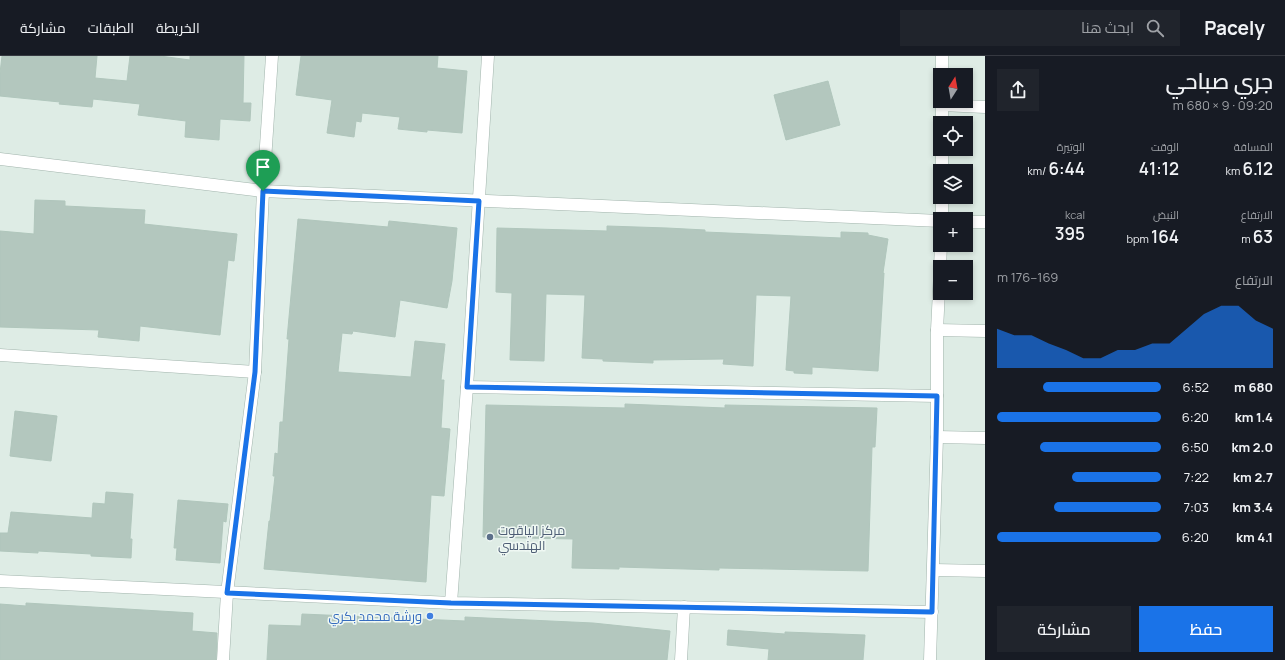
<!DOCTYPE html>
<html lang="ar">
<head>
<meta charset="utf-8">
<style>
  :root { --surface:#171b24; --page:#20242c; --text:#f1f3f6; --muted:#9ea1a6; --line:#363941; --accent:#1a73e8 }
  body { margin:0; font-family:Manrope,Cairo,sans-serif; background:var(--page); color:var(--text); direction:rtl; height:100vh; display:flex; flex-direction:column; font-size:15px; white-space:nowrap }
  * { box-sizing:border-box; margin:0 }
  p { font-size:13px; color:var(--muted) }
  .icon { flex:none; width:22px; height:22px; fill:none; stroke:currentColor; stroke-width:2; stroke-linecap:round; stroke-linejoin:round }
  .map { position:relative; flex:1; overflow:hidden; direction:ltr }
  .panel { display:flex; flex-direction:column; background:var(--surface); width:300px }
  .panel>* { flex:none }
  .needle { width:26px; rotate:11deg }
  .controls { position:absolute; left:933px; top:12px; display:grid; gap:8px }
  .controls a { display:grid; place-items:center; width:40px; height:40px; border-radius:0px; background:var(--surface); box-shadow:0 2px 6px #0003; font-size:20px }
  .pin { position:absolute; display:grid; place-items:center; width:34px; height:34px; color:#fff; margin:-41px -17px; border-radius:50% 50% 50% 0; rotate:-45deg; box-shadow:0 0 4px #0007 }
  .pin .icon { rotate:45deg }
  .round { display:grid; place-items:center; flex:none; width:42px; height:42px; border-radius:0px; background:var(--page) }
  .summary { display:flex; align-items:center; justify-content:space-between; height:68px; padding:0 12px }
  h1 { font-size:22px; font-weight:600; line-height:30px }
  .figures { display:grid; grid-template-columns:repeat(3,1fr); gap:6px; height:68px; padding:4px 12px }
  .figures div { display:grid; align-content:center }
  .figures b { font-size:17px; font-weight:600 }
  .figures small { font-size:11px; font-weight:400 }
  .figures p { font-size:11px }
  .chart { height:112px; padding:8px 12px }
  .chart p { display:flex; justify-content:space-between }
  .chart svg { width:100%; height:72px; margin-top:4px; fill:var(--accent); opacity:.7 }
  .cta { display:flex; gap:8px; margin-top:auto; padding:8px 12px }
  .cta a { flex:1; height:46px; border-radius:0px; background:var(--accent); color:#fff; font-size:16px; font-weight:600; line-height:46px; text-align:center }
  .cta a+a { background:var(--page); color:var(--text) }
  ul { padding:0 12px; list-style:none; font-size:13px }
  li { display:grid; grid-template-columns:64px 48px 1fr; align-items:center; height:30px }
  li i { height:10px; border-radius:5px; background:var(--accent) }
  header { display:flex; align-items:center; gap:24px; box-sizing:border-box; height:56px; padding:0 20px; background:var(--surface); border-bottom:1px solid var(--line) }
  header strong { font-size:19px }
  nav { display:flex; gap:22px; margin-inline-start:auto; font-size:14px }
  .search { width:280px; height:36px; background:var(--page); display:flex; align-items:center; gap:10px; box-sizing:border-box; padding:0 14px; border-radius:0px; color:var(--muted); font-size:15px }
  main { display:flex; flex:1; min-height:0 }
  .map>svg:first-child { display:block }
  .building { fill:#b3c7be; stroke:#b0c6bc }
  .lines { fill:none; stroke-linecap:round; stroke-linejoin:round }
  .minor-casing { stroke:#a1b4ac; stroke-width:13 }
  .tertiary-casing { stroke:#a1b4ac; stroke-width:13 }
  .minor { stroke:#fff; stroke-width:12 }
  .tertiary { stroke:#fff; stroke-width:12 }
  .route-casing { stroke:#fff; stroke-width:8 }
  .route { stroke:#1a73e8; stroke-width:5 }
  .service-dot { fill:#5c6f8a; stroke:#eff8f3; stroke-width:1.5 }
  .shop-dot { fill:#3f7fe0; stroke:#eff8f3; stroke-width:1.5 }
  .labels { text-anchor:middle; stroke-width:3; stroke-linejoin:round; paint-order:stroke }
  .service-label { font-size:13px; fill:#4e5e75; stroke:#eff8f3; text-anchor:start }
  .shop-label { font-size:13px; fill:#366cbe; stroke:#eff8f3; text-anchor:end }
</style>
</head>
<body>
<header>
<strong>Pacely</strong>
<div class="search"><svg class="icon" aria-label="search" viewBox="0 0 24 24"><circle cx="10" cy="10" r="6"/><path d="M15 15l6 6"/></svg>ابحث هنا</div>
<nav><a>الخريطة</a><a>الطبقات</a><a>مشاركة</a></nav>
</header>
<main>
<section class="panel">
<div class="summary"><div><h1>جري صباحي</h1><p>09:20 · 9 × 680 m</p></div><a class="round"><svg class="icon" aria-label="share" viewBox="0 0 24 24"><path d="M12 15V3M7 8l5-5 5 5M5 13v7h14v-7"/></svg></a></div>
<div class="figures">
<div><p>المسافة</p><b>6.12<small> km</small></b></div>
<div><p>الوقت</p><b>41:12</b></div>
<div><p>الوتيرة</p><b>6:44<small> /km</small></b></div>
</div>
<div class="figures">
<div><p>الارتفاع</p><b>63<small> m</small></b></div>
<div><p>النبض</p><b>164<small> bpm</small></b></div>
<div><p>kcal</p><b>395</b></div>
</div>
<div class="chart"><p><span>الارتفاع</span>169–176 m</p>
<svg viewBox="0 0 160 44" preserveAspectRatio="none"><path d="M0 44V20L10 24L20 24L30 29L40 33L50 38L60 38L70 33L80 33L90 29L100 29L110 20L120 11L130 6L140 6L150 15L160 20V44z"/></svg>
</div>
<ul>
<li><b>680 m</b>6:52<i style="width:72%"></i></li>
<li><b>1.4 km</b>6:20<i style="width:100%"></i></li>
<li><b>2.0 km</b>6:50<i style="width:74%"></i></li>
<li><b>2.7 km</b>7:22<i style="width:54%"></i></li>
<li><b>3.4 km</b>7:03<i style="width:65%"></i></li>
<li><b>4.1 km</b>6:20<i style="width:100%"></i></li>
</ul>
<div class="cta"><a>حفظ</a><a>مشاركة</a></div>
</section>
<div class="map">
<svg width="985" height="604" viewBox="0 0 985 604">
  <rect width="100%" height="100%" fill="#deece5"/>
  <!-- building -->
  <g class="building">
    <polygon points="2,0 97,0 95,22 127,25 130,0 160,0 190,4 190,0 244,0 243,47 251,47 250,65 220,63 219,84 185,81 186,65 138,59 140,48 93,43 92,51 59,48 60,46 0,40 0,17"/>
    <polygon points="301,0 438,0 437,12 467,15 462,77 427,74 427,76 398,73 400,61 362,57 361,66 356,65 354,81 327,77 332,44 296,39"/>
    <polygon points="828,25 840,69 786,84 774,39"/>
    <polygon points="35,144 65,145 65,150 145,154 144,168 237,178 234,205 228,204 220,279 140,270 139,285 98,281 99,274 0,271 0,175 34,178"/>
    <polygon points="298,163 388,171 389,165 457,172 452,225 447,252 400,244 395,281 353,275 352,278 342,277 338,316 411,321 415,285 445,288 441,324 444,324 441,372 450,373 444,440 431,439 426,526 264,513 269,465 270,465 275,420 273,420 275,397 278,398 280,366 283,366 289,283 287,283"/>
    <polygon points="607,170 667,172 705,174 705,176 841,182 841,176 868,177 868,179 888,183 883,217 884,217 878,315 812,311 812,318 794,317 794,315 786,314 791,240 756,239 753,310 723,308 724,303 653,304 653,307 603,305 603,303 582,302 585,239 546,238 544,305 510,304 512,237 496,236 497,172 607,175"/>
    <polygon points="625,348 725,352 725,349 877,352 875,391 872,391 868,515 719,512 719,514 619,511 619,513 572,512 573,483 483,481 486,349 625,352"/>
    <polygon points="15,355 57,360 51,405 10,400"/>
    <polygon points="106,436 133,438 130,483 132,483 131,502 91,500 91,498 38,495 38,497 0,495 0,477 8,477 11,456 92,462 93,447 105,448"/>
    <polygon points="178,444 228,448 226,466 223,465 220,507 176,504 177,492 174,492"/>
    <polygon points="26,547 193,557 192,575 217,577 216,604 0,604 0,548 26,550"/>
    <polygon points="302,558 465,565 465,561 593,567 670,575 667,604 267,604 269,569 301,570"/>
    <polygon points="728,574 785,578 785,576 865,579 863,604 768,604 769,593 727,589"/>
  </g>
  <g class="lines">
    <!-- minor casing -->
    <g class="minor-casing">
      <g id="minor">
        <polyline points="942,49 985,51"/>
        <polyline points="0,103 263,135 940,165"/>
        <polyline points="966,166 985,166"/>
        <polyline points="937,274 985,275"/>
        <polyline points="0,299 255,316"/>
        <polyline points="467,331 937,340"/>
        <polyline points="937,381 985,382"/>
        <polyline points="934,514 985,515"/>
        <polyline points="0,525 451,547 932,556"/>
        <polyline points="451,547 467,331 488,0"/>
        <polyline points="223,604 227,537 255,316 263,135 272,0"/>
        <polyline points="681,604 684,551"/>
      </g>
    </g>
    <!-- tertiary casing -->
    <g class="tertiary-casing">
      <g id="tertiary">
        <polyline points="942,19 942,0"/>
        <polyline points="942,45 942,67"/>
        <polyline points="942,93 942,115"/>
        <polyline points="942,141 942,163"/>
        <polyline points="940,211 941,189"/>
        <polyline points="930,604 937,381 937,274 940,215"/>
      </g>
    </g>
    <!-- minor -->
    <use href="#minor" class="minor"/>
    <!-- tertiary -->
    <use href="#tertiary" class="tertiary"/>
  </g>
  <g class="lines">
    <!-- route casing -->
    <g class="route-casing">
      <polygon id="route" points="263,135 479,145 467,331 937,340 932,556 451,547 227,537 255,316"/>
    </g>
    <!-- route -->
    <use href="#route" class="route"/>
  </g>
  <!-- markers -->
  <circle class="service-dot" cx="490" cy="481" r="4"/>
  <circle class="shop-dot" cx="430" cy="560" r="4"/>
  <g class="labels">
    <!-- service labels -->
    <g class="service-label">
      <text x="498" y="479">مركز الياقوت<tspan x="498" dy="15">الهندسي</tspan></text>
    </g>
    <!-- shop labels -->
    <g class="shop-label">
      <text x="422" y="565">ورشة محمد بكري</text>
    </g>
  </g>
</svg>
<div class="controls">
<a><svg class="needle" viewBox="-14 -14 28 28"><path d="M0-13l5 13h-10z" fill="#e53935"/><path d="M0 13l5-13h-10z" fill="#9ea1a6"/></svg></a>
<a><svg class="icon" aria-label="locate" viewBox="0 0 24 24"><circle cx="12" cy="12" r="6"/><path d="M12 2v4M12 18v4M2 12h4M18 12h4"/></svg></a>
<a><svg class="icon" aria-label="layers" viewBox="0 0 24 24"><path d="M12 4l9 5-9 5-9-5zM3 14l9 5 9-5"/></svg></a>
<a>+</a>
<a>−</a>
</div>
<div class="pin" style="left:263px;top:135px;background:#1e9e55"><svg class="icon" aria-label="arrive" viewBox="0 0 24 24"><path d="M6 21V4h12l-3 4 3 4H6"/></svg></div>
</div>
</main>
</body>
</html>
